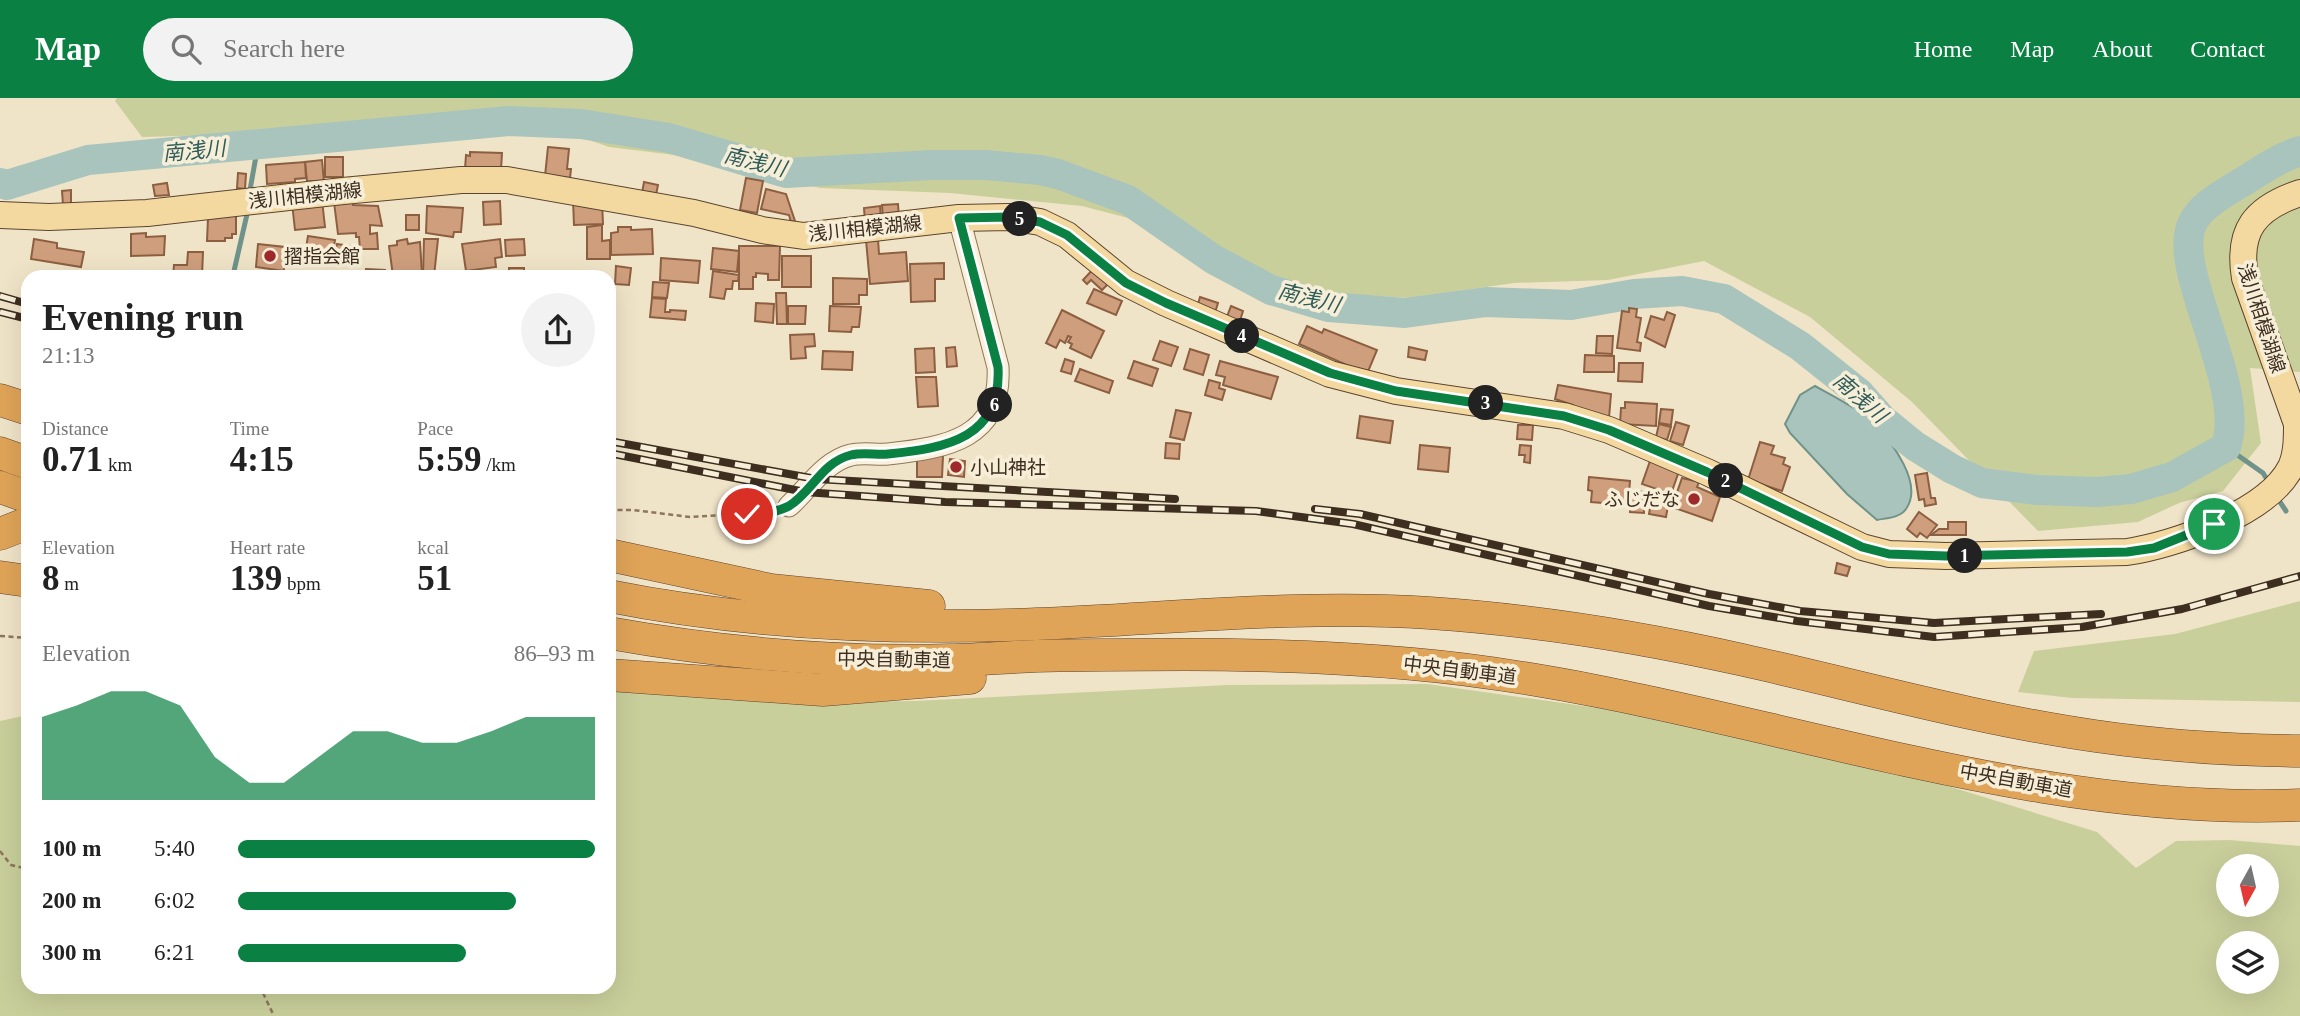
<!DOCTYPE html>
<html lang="en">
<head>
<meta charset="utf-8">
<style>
  :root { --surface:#fff; --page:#f2f2f2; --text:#222; --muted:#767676; --accent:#0b8043 }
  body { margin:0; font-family:"Times New Roman","Noto Sans JP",serif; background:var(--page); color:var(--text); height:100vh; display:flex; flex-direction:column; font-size:26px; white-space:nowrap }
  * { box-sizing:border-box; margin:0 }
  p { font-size:23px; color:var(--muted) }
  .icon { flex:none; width:38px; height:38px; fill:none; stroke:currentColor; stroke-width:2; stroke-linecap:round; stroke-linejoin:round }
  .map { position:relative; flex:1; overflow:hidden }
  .sheet { position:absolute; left:21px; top:172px; width:595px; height:724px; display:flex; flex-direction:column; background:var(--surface); border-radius:21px; box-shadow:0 7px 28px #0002 }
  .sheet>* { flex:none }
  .needle { width:46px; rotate:188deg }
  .controls { position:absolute; left:2216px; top:756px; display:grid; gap:14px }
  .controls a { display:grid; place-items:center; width:63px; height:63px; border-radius:50%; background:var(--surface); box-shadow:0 7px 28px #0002; font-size:35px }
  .pin { position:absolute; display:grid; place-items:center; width:60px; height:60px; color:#fff; margin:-30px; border:4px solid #fff; border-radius:50%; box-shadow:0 2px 7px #0007 }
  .km { position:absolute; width:35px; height:35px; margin:-18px; border-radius:50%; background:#222; color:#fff; font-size:19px; line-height:35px; text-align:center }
  .round { display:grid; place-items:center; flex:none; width:74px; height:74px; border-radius:37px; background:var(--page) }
  .head { display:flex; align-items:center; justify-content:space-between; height:119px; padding:0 21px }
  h1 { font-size:38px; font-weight:800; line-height:52px }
  .figures { display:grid; grid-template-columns:repeat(3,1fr); gap:10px; height:119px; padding:7px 21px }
  .figures div { display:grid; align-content:center }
  .figures b { font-size:35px; font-weight:800 }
  .figures small { font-size:19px; font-weight:400 }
  .figures p { font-size:19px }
  .chart { height:196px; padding:14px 21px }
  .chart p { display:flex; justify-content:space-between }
  .chart svg { width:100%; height:126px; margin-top:7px; fill:var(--accent); opacity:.7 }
  ul { padding:0 21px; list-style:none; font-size:23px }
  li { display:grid; grid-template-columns:112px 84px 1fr; align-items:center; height:52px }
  li i { height:18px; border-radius:9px; background:var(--accent) }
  header { display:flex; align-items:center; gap:42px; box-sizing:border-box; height:98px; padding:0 35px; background:var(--accent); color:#fff }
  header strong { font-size:33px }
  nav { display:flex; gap:38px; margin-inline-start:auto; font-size:24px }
  .search { width:490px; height:63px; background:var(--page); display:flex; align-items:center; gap:18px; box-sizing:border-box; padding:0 24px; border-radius:38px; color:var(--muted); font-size:26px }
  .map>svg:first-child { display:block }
  .green { fill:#c9cf9b; fill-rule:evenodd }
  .water { fill:#a9c4bc; stroke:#6f938a; stroke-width:2 }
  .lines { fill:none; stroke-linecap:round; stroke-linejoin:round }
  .stream { stroke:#6f938a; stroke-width:5 }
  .river { stroke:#a9c4bc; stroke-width:30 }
  .building { fill:#cf9f7d; stroke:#8d5f41; stroke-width:2 }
  .minor-casing { stroke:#8d765c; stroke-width:23 }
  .major-casing { stroke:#5b4430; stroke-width:28 }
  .highway-casing { stroke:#5b4430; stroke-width:33 }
  .path { stroke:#8d765c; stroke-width:2.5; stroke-dasharray:5 3.5; stroke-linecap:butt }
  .minor { stroke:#faf1dc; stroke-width:21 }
  .major { stroke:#f3d9a0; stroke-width:26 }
  .highway { stroke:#e0a458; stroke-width:32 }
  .rail-casing { stroke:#3d2e20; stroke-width:8 }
  .rail { stroke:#f7eed8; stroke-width:5; stroke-dasharray:16; stroke-linecap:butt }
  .route-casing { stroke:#fff; stroke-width:14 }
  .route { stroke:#0b8043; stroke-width:9 }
  .poi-dot { fill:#9e2a2b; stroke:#f7eed8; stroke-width:2.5 }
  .labels { text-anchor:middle; stroke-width:7; stroke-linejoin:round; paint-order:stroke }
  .street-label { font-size:19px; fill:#3d2e20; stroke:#f7eed8 }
  .poi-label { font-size:19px; fill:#3d2e20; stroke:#f7eed8; text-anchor:start }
  .water-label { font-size:21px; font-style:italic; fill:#2f5d5a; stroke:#f7eed8 }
</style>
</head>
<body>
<header>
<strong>Map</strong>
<div class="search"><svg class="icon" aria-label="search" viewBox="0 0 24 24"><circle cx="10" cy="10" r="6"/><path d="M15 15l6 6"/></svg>Search here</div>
<nav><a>Home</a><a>Map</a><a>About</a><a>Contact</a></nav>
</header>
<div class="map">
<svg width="2300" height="918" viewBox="0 0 2300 918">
  <rect width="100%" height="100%" fill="#f0e4c8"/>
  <!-- green -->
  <g class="green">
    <polygon points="117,0 2300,0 2300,274 2250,270 2261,345 2223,393 2179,405 2138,424 2038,433 1912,304 1810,219 1704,163 1608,182 1514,185 1409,200 1295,193 1201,139 1082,108 950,95 820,90 683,58 609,49 512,15 337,34 142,39 115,3"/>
    <polygon points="2300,503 2300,604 2072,600 2018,594 2034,553 2175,536"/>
    <path d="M609,581L798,604L915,603L1227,587L1427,586L1605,611L1896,672L2097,734L2136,770L2176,743L2230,742L2300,748V918H0V623L28,617V889H609ZM2228,768H2266V807H2228ZM2228,845H2266V884H2228Z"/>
  </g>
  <!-- water -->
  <path class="water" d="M1815,288C1835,299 1857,310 1874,326C1892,344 1924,386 1906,411C1900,420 1886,420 1877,422L1847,396L1790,335L1785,326L1800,297Z"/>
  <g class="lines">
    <!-- stream -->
    <g class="stream">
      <polyline points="250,92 258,47"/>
      <polyline points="234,173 248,112"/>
      <polyline points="2226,349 2263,375 2270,386"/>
      <polyline points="2276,398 2286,413"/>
    </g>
    <!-- river -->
    <path class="river" d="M0,85L7,87L88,62L509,23L581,26L669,40L786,75L931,67H986L1040,72L1058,76L1128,102L1213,161L1271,192L1329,209L1405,215L1486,204L1571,207L1634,196L1682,193L1724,201L1800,248L1859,295L1882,321L1915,348L1952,371L1982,385L2036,392L2097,394L2131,391L2172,379L2226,349C2247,285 2169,170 2193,124C2202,107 2223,96 2239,86C2259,74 2278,60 2300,53"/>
  </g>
  <!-- building -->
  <g class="building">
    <polygon points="548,49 569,51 567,71 571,71 570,80 545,78"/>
    <polygon points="470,54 502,55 501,72 465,71 466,57 470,58"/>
    <rect x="325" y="59" width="18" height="20"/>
    <polygon points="322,62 324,84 307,83 305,64"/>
    <polygon points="305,64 306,80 295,81 295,84 267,86 266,67"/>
    <polygon points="238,75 246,76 245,91 237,90"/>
    <polygon points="746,80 763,83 757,115 740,112"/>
    <polygon points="644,84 658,87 656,97 642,95"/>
    <polygon points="167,85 169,97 155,98 153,87"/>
    <polygon points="766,91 786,96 795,123 791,124 789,117 761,111"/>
    <polygon points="71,92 71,106 63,107 62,93"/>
    <polygon points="322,102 325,129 295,132 292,105"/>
    <polygon points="573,102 602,103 603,126 574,127"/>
    <polygon points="353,103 353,107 378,108 382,128 370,127 370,136 377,135 378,151 360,151 359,139 356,139 356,135 338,136 334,104"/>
    <polygon points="500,103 501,126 484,127 483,104"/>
    <polygon points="898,106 899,121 883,122 882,107"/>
    <polygon points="427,108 463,110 461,134 454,134 453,139 426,135"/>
    <polygon points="880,108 881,122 865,124 864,110"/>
    <polygon points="236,117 236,136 232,136 232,140 225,140 225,143 207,143 208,120"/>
    <rect x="406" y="117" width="13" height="15"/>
    <polygon points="602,127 602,143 610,142 610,161 587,161 587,129"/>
    <polygon points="618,129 631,129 631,132 652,131 653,156 611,157 611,135 618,134"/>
    <polygon points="146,135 146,139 165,138 164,157 131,158 131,136"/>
    <polygon points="308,138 335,142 332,160 305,156"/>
    <polygon points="34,141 57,145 57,150 84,154 81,169 31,161"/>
    <polygon points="407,141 408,146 420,144 422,176 393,178 389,148 397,147 397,143"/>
    <polygon points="424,141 438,141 434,178 423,178"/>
    <polygon points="500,141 502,159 495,160 496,169 466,173 462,146"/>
    <polygon points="524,141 525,157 506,158 505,142"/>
    <polygon points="878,141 879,156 906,154 908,183 870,186 866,142"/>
    <polygon points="258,146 285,149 284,173 256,169"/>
    <polygon points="337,146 358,149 355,164 334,160"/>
    <polygon points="739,148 780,148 779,182 768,182 768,176 756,175 756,179 753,179 753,191 739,191"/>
    <polygon points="713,150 739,153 737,174 711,171"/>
    <polygon points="188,154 203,154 202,178 173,178 174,167 187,167"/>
    <rect x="782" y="158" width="29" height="31"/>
    <polygon points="661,160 700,163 698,185 660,182"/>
    <polygon points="944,165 944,181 935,181 935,203 911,204 910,166"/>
    <polygon points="616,168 631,170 629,187 615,186"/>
    <polygon points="1096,168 1111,183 1102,192 1091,182 1087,186 1083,182"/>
    <rect x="509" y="170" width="15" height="8"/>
    <polygon points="366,171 385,172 385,178 365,178"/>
    <polygon points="713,173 739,177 738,183 733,183 732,191 726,191 724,201 710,199"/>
    <polygon points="833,180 867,181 867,197 859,197 859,206 833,206"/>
    <polygon points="653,184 669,185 667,200 652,199"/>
    <polygon points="1094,191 1122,203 1116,217 1087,205"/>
    <polygon points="776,195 786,195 787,226 777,226"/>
    <polygon points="1200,199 1218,205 1214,218 1196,213"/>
    <polygon points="652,200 666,201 665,214 670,214 670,212 686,213 685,222 650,219"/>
    <polygon points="756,205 774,206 773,225 755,223"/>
    <polygon points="788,208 806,208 805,226 788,226"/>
    <polygon points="830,208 861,209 859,229 852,229 851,234 829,233"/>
    <polygon points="1231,208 1243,213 1238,229 1225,224"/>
    <polygon points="1629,210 1637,211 1636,219 1641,220 1637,244 1641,245 1640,253 1617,250 1622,213 1629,214"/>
    <polygon points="1062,212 1104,233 1091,260 1070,250 1072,246 1068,244 1071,239 1068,238 1065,245 1060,242 1056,250 1046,245"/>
    <polygon points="1667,214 1675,217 1665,249 1645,239 1651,218 1664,222"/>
    <polygon points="1307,228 1322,235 1324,231 1377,252 1367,276 1299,246"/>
    <polygon points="814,236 815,248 805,249 806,260 791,261 790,237"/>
    <polygon points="1597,238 1613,238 1612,256 1596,255"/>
    <polygon points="1160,243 1178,249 1171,268 1153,262"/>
    <polygon points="955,249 957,268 947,269 946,250"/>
    <polygon points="1409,249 1427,253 1425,262 1408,259"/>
    <polygon points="934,250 935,274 916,275 915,251"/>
    <polygon points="1190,251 1209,257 1203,277 1184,271"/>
    <polygon points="823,253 853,254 852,272 822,271"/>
    <polygon points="1585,257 1614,258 1614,274 1584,274"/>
    <polygon points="1065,261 1074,264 1071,276 1061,273"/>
    <polygon points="1134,263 1158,271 1152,288 1128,280"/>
    <polygon points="1220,263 1278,279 1271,301 1223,287 1225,279 1216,277"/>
    <polygon points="1619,265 1643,265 1642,284 1618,283"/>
    <polygon points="1080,271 1113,283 1109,295 1075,283"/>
    <polygon points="916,279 936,279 938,308 918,309"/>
    <polygon points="1209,282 1220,285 1219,290 1225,292 1222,302 1205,297"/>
    <polygon points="1558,287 1611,296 1609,320 1572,312 1573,307 1555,301"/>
    <polygon points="1625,304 1657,306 1656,328 1620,326 1621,310 1625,310"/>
    <polygon points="1661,311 1673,312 1671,327 1659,325"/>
    <polygon points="1176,312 1191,315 1184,342 1170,339"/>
    <polygon points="1360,318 1393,323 1390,345 1357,340"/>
    <polygon points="1676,324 1689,328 1683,347 1670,343"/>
    <polygon points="1659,326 1671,329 1667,342 1656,339"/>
    <polygon points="1518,327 1533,327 1532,342 1517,341"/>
    <polygon points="1760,344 1774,348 1771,356 1785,360 1783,366 1790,369 1782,393 1748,382"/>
    <polygon points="1166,345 1180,346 1179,361 1165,360"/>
    <polygon points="1420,347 1450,350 1448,374 1418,371"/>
    <polygon points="1520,347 1531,348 1530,365 1524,364 1525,357 1519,357"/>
    <polygon points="917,358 943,358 942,379 917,379"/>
    <polygon points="950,361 965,363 964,379 948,377"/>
    <polygon points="1650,363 1679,373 1671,396 1642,386"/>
    <polygon points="1927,375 1931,400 1935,400 1936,406 1925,408 1924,401 1919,402 1915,377"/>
    <polygon points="1589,379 1630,383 1628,407 1591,404 1592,393 1588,392"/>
    <polygon points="1682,380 1699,384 1697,389 1720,399 1712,423 1672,409"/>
    <polygon points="1632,393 1643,394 1644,415 1630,414"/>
    <polygon points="1652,399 1669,402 1666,419 1649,416"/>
    <polygon points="1919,414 1937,427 1927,440 1920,435 1917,439 1907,431"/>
    <polygon points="1948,424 1966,424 1966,437 1931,437 1939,431 1948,431"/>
    <polygon points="1837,465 1850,469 1847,478 1835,475"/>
  </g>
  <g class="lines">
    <!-- minor casing -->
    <g class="minor-casing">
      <path id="minor" d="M789,408C808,391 825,363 851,357C862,354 876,357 888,356C947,350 1002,340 998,269L959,120"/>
    </g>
    <!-- major casing -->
    <g class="major-casing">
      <path id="major" d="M0,117L49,119L147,115L343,93L461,82H507L694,115L762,132L804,138L959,120L1009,119L1040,124L1067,137L1126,185L1166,205L1330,276L1396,293L1564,318L1609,332L1707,374L1862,449L1889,456L1946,458L2127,454C2174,447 2268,415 2291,369C2297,356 2297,340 2297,326L2245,180C2237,132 2255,110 2300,95"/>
    </g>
    <!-- highway casing -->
    <g class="highway-casing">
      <g id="highway">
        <polyline points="0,302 28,311"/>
        <polyline points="0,355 28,365"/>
        <polyline points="0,389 28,399"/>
        <polyline points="0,436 28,425"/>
        <polyline points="609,457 771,492 929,508"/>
        <polyline points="0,479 28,483"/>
        <path d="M609,498C749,526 894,532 1036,526C1167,521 1299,506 1430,515C1535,522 1640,539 1743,562C1860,588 1976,621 2095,638C2163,648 2231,652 2300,653"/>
        <path d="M609,535C721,555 837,565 950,562C979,562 1008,559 1036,558C1161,556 1288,554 1413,566C1710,592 2001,720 2300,707"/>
        <polyline points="609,577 823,592 970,580"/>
      </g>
    </g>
    <!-- path -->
    <g class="path">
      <polyline points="609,412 633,412 690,419 773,414"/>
      <polyline points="0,538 28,540"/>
      <polyline points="0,753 11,767 28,771"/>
      <polyline points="257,889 263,895 274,918"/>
    </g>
    <!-- minor -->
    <use href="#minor" class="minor"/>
    <!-- major -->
    <use href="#major" class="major"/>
    <!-- highway -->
    <use href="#highway" class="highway"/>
    <!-- rail casing -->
    <g class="rail-casing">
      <g id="rail">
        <polyline points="0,198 28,206"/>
        <polyline points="0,214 28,221"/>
        <polyline points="609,343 816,381 1175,401"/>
        <polyline points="609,355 805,394 945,404 1256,413 1353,426 1709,508 1797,523 1934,539 2082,529 2182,511 2300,478"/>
        <polyline points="1315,411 1360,416 1709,496 1800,513 1934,525 2101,516"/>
      </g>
    </g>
    <!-- rail -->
    <use href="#rail" class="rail"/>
  </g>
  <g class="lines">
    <!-- route casing -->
    <g class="route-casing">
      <path id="route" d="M747,416C762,415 776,415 789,408C812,394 822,364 851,357C862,354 876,357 888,356C947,350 1002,340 998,269L959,120L1009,119L1040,124L1067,137L1126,185L1166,205L1330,275L1396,293L1564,318L1609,332L1707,374L1862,449L1889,456L1946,458L2127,454L2154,450L2214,426"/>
    </g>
    <!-- route -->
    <use href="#route" class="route"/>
  </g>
  <!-- markers -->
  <g class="poi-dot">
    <circle cx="270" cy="158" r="7"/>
    <circle cx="956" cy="369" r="7"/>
    <circle cx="1694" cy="401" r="7"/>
  </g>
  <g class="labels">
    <!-- street labels -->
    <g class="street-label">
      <text transform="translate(305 97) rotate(-6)" y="7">浅川相模湖線</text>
      <text transform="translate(865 130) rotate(-6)" y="7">浅川相模湖線</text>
      <text transform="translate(2262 220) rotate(72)" y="7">浅川相模湖線</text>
      <text transform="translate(894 561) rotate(1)" y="7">中央自動車道</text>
      <text transform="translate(1460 572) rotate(7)" y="7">中央自動車道</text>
      <text transform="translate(2016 682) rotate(10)" y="7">中央自動車道</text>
    </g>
    <!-- poi labels -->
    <g class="poi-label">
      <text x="284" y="165">摺指会館</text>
      <text x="970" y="376">小山神社</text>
      <text x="1680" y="408" text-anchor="end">ふじだな</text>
    </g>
    <!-- water labels -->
    <g class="water-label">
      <text transform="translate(194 53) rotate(-5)" y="7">南浅川</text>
      <text transform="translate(755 64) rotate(14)" y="7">南浅川</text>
      <text transform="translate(1309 200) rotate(14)" y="7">南浅川</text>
      <text transform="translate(1860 300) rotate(41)" y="7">南浅川</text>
    </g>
  </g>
</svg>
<div class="controls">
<a><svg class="needle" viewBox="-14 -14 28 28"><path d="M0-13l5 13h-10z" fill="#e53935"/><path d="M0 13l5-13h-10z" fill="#767676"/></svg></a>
<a><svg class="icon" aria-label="layers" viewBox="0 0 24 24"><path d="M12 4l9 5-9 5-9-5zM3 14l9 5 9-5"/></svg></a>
</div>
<div class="pin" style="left:2214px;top:426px;background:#1e9e55"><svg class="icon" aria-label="arrive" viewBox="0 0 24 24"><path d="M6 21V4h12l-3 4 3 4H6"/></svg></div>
<div class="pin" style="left:747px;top:416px;background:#d93025"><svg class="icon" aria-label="check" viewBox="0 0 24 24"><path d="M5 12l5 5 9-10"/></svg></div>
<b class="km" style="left:1965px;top:458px">1</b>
<b class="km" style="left:1726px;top:383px">2</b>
<b class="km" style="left:1486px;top:305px">3</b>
<b class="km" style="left:1242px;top:238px">4</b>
<b class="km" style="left:1020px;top:121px">5</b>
<b class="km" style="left:995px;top:307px">6</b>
<section class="sheet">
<div class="head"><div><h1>Evening run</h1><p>21:13</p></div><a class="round"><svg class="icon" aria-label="share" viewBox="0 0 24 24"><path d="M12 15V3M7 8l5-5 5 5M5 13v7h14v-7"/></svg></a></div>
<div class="figures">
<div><p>Distance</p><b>0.71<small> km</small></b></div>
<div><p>Time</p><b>4:15</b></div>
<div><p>Pace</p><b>5:59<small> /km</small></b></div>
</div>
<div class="figures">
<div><p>Elevation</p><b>8<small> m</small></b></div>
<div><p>Heart rate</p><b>139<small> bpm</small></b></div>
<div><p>kcal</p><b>51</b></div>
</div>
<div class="chart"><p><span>Elevation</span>86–93 m</p>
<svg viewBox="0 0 160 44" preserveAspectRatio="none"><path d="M0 44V15L10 11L20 6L30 6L40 11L50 29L60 38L70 38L80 29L90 20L100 20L110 24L120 24L130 20L140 15L150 15L160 15V44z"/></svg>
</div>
<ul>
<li><b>100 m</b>5:40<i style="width:100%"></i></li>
<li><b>200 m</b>6:02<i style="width:78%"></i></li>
<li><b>300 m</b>6:21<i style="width:64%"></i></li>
</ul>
</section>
</div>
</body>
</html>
